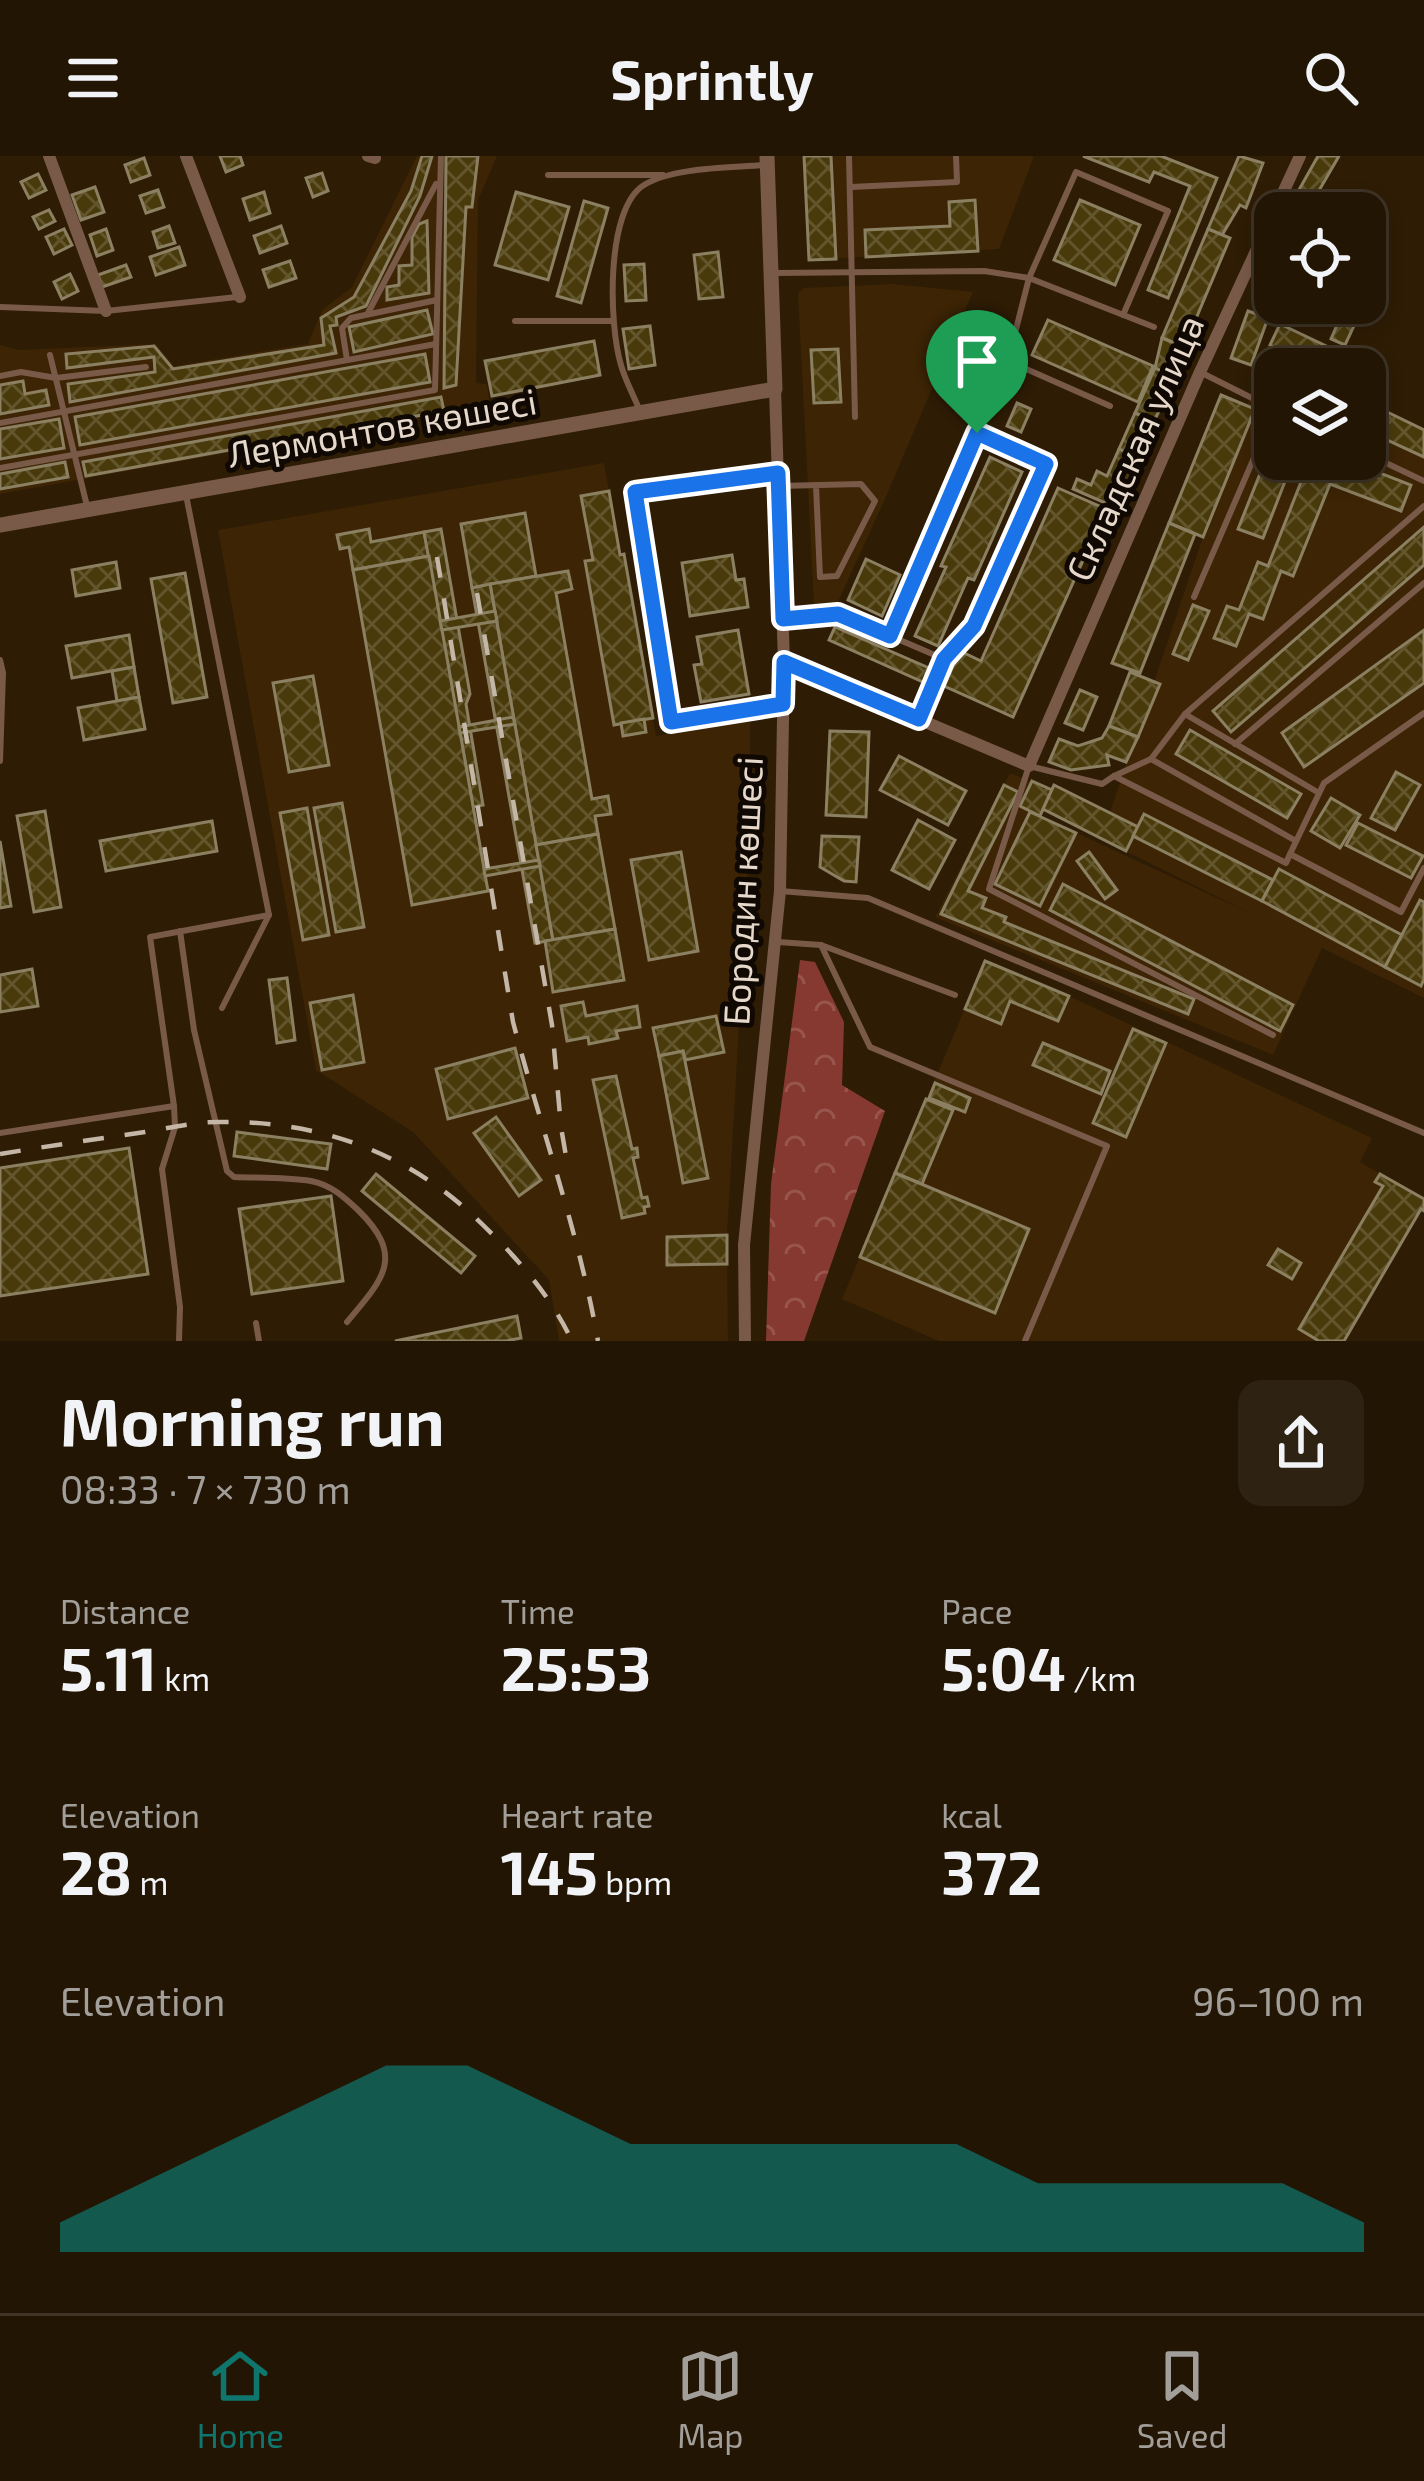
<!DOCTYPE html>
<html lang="en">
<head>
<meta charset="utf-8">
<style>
  :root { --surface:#221504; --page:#2e2213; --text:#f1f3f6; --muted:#a29f9a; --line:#3f3426; --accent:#0f766e }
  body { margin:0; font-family:"Exo 2",sans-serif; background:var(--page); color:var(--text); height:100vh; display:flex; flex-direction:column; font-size:45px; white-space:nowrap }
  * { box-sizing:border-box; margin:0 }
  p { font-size:39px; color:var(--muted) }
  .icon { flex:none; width:66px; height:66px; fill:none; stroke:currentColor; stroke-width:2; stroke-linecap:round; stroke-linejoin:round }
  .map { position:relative; height:1185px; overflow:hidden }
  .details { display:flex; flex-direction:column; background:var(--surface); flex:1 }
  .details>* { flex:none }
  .controls { position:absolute; left:1254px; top:36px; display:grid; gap:24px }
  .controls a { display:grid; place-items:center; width:132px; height:132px; border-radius:24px; background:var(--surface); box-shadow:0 6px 18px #0003,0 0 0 3px var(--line); font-size:60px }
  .pin { position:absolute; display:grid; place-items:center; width:102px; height:102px; color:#fff; margin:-123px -51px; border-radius:50% 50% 50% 0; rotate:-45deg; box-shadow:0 0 12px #0007 }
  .pin .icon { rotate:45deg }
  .round { display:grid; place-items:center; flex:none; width:126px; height:126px; border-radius:24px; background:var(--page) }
  .summary { display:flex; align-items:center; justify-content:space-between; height:204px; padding:0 60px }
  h1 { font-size:66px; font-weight:700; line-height:90px }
  .metrics { display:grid; grid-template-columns:repeat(3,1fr); gap:18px; height:204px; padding:12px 60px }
  .metrics div { display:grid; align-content:center }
  .metrics b { font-size:60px; font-weight:700 }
  .metrics small { font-size:33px; font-weight:400 }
  .metrics p { font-size:33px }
  .chart { height:336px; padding:24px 60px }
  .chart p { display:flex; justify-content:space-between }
  .chart svg { width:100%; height:216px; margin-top:12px; fill:var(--accent); opacity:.7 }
  header { display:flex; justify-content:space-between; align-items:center; height:156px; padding:0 60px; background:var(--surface); font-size:54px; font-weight:700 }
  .tabs { display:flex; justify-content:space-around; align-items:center; height:168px; border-top:3px solid var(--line); background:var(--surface); font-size:33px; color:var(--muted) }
  .tabs a { display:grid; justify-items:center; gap:6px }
  .tabs .current { color:var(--accent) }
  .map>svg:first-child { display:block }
  .built { fill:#3c2405 }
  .forest { fill:url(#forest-crowns) }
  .building { fill:url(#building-cross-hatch); stroke:#8c8062; stroke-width:3 }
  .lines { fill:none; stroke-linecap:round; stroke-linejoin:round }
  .service { stroke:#795a49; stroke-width:6 }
  .minor { stroke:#795a49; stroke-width:12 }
  .tertiary { stroke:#795a49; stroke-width:15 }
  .rail { stroke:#c4b7a8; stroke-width:4.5; stroke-dasharray:21 21; stroke-linecap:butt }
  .route-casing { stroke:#fff; stroke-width:24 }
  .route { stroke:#1a73e8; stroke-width:15 }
  .labels { text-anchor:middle; stroke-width:10; stroke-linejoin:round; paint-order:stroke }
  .street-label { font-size:36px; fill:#e6d9cc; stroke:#100802 }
</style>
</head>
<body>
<header><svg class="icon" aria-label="menu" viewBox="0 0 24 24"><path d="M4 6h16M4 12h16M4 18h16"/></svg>Sprintly<svg class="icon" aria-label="search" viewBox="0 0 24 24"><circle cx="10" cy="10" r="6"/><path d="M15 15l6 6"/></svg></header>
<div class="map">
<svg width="1424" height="1185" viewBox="0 0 1424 1185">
  <defs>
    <pattern id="forest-crowns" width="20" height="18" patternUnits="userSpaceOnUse" patternTransform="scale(3)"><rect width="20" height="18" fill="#863930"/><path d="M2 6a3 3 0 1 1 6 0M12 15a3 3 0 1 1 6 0" fill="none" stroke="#97554d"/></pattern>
    <pattern id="building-cross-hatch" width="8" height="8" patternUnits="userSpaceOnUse" patternTransform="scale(3)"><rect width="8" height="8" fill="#493a0b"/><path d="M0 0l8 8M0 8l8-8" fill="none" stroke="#63562d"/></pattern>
  </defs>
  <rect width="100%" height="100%" fill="#2e1c05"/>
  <!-- built -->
  <g class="built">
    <polygon points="417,0 497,0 478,44 476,227 487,228 490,249 0,338 0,189 19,194 156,188 174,210 308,188 322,154 352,131"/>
    <polygon points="804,0 1034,0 999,93 809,104"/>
    <polygon points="893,128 973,136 885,343 837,448 814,448 798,138 803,132"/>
    <polygon points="1266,194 1304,213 1275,213 1275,303 1365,303 1365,243 1424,272 1424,842 1322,792 1273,899 935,761 1010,617 1043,630 1031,656 1250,757 1101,683"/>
    <polygon points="604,307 620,398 624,398 656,580 750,564 750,679 727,1079 728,1185 559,1185 549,1124 413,976 316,914 218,374"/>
    <polygon points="985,805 1069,840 1372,982 1360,1006 1424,1043 1422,1053 1344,1185 939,1185 842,1143"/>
  </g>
  <!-- forest -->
  <polygon class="forest" points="800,804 815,806 844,866 842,929 885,955 804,1185 766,1185 771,1028"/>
  <!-- building -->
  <g class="building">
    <polygon points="220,0 240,0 243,9 226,16"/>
    <polygon points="422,0 432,0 420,40 366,150 336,161 337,169 330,170 336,197 70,246 68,228 155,216 154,201 67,212 66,198 154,190 173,213 324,189 321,162 354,141 411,35"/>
    <polygon points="446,0 478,0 472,51 466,51 456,229 444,232"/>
    <polygon points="804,0 831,0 836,103 809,104"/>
    <polygon points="1083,0 1161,0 1217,22 1168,142 1148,134 1190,30 1154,16 1149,26"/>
    <polygon points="1239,0 1263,7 1246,52 1240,49 1222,79 1208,73"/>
    <polygon points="1318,0 1339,0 1306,57 1286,57"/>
    <polygon points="144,2 150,19 131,26 125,9"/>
    <polygon points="322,17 328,35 313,41 306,22"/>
    <polygon points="38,18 46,34 29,42 21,26"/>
    <polygon points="95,31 104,56 81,64 72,39"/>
    <polygon points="158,34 164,51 146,57 140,40"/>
    <polygon points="264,36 270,57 250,64 243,43"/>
    <polygon points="516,36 569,51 548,124 495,109"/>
    <polygon points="975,44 978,95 866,101 865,74 950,70 949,46"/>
    <polygon points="1080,44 1140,69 1115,129 1054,104"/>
    <polygon points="584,45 608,52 581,147 557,140"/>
    <polygon points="49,54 55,65 39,73 33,61"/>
    <polygon points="427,65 429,137 387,144 387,131 399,129 399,110 412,109 412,81 419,68"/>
    <polygon points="169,70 175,87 158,92 153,76"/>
    <polygon points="281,70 287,87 260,97 254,80"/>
    <polygon points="64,73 72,89 54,98 46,81"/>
    <polygon points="106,73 113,94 97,100 90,79"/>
    <polygon points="1208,73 1230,82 1184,191 1162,182"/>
    <polygon points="1275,83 1275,131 1274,134 1257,128"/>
    <polygon points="179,91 185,109 156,119 150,101"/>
    <polygon points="718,96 723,141 699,143 694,99"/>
    <polygon points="290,105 296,122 269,131 263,114"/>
    <polygon points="644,108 646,144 626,145 624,109"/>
    <polygon points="126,109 131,121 102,131 98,119"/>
    <polygon points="70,118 78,135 62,143 54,126"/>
    <polygon points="1344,153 1359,159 1345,189 1331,183"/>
    <polygon points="427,154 433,178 354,196 349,171"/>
    <polygon points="1248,155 1268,162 1251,209 1231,202"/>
    <polygon points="1048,164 1153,210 1138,246 1032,199"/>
    <polygon points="1280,168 1345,199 1338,213 1320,213 1270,189"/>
    <polygon points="650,170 655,209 629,213 623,173"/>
    <polygon points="1162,182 1177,188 1176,222 1155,212"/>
    <polygon points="594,185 600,219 492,240 485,205"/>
    <polygon points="838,193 841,246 814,247 811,194"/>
    <polygon points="425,198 430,226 80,289 75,261"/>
    <polygon points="1275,202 1298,213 1275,213 1275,231 1264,226"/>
    <polygon points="1155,212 1176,222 1154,265 1135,257"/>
    <polygon points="23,225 25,238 46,234 49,249 0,258 0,229"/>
    <polygon points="1221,239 1255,253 1203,381 1169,367"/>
    <polygon points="441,241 444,255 86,320 83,306"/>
    <polygon points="1365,245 1383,254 1372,277 1365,274"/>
    <polygon points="1017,247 1031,253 1021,276 1007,270"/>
    <polygon points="1383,254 1424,274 1424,301 1372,277"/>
    <polygon points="1135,257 1156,266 1140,303 1119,293"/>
    <polygon points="59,263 64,292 0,303 0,273"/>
    <polygon points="1275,280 1275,303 1301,303 1297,313 1291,310 1263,382 1238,373"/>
    <polygon points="1119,293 1137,301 1133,311 1136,313 1134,318 1132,317 1117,352 1073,333 1077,323 1091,329 1097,315 1107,320"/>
    <polygon points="990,301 1022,316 974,424 968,422 938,490 915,480 946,411 941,410"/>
    <polygon points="1310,303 1344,303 1411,329 1401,355 1330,328 1293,420 1281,415 1263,463 1249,458 1236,490 1214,482 1227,450 1239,454 1258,406 1268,410"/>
    <polygon points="65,306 68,321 0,333 0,318"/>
    <polygon points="1058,332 1106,353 1013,561 944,530 960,495 981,505"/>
    <polygon points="609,335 620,399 624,398 653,562 614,569 585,405 593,404 581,340"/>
    <polygon points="525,357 536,420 472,432 461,368"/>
    <polygon points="1169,367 1195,378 1140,517 1112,507"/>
    <polygon points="1424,371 1424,409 1231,576 1213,555"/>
    <polygon points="369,373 371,386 424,376 429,400 353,414 349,391 340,393 337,379"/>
    <polygon points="441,373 470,538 466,548 483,649 473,651 424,376"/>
    <polygon points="732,399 736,424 744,423 748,451 690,460 682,407"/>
    <polygon points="429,400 488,735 412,749 353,414"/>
    <polygon points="866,403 900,419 882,460 848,444"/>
    <polygon points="116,406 120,432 76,440 72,414"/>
    <polygon points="568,415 572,433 556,437 592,643 608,640 611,658 595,660 598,678 536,689 490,428"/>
    <polygon points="185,417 207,541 173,547 151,423"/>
    <polygon points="490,428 553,784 535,787 472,432"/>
    <polygon points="1193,449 1209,455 1188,504 1173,498"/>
    <polygon points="495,455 497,465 442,474 440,465"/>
    <polygon points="835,471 929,512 923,526 829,484"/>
    <polygon points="738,474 749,538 701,546 694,509 702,508 697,481"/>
    <polygon points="1424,474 1424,527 1304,611 1282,577"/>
    <polygon points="129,479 134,511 72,522 66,490"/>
    <polygon points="134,511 139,541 117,545 112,515"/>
    <polygon points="1130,516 1160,528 1138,581 1109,570"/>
    <polygon points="313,520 329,609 289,616 273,527"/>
    <polygon points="1080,534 1097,541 1083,574 1065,567"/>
    <polygon points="139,541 145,573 84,584 78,552"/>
    <polygon points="513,561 515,568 460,577 459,571"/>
    <polygon points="644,563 646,576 623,580 621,567"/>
    <polygon points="1109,570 1138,581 1126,606 1107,599 1109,609 1071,614 1049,606 1059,583 1078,590 1102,582"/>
    <polygon points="1190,574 1301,638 1287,662 1176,598"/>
    <polygon points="830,575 869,576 866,661 826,659"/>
    <polygon points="899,600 966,635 948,669 880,634"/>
    <polygon points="1396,616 1420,629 1395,674 1371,662"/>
    <polygon points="1032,625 1052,634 1040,660 1020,650"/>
    <polygon points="1004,629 1018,636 968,735 986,742 982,752 1006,761 1004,766 1194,843 1188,858 941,758"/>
    <polygon points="1054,629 1138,671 1126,695 1043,653"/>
    <polygon points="1331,642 1360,659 1340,692 1311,675"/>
    <polygon points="342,647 364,771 336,776 314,652"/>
    <polygon points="307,652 329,779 303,784 280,657"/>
    <polygon points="45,655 61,751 34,756 17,660"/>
    <polygon points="1030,656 1076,677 1040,750 995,728"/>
    <polygon points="1144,658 1273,724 1262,745 1133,680"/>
    <polygon points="918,664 955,684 929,733 892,714"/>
    <polygon points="212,665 217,695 106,715 100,685"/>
    <polygon points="1358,667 1423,700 1411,722 1346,689"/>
    <polygon points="598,678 615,773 553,784 536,689"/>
    <polygon points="822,680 859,681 856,726 844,725 820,711"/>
    <polygon points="0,685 11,750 0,752"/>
    <polygon points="681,696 698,795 649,804 631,704"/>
    <polygon points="1089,696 1117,734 1105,743 1077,705"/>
    <polygon points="539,704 540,710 485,720 484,713"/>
    <polygon points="1279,713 1402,779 1385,811 1262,745"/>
    <polygon points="1063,728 1293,849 1280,875 1050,754"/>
    <polygon points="1420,744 1424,746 1424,823 1421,830 1385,811"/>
    <polygon points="615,773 624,824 553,836 545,785"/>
    <polygon points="985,805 1069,840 1058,865 1010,845 1001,868 965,853"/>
    <polygon points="32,813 38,850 0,856 0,819"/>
    <polygon points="287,822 295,884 277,887 269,824"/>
    <polygon points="353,839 364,906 322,914 310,847"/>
    <polygon points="583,846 586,860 637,850 640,871 616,875 618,882 589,888 588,881 567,885 561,850"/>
    <polygon points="716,860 724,896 685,904 683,895 659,900 653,872"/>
    <polygon points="1133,873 1166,887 1126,981 1093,967"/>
    <polygon points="1043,887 1110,915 1101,938 1033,909"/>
    <polygon points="515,892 528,942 448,963 436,913"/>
    <polygon points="683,895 708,1022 683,1027 659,900"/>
    <polygon points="616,920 632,993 637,992 638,1001 633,1002 642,1042 647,1041 649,1050 644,1051 645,1057 622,1062 593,924"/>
    <polygon points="935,927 970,942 965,956 929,942"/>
    <polygon points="926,943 953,954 922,1028 895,1017"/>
    <polygon points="496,961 541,1024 519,1040 474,977"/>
    <polygon points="237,976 331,988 327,1013 234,1000"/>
    <polygon points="129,992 148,1118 0,1140 0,1012"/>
    <polygon points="895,1017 1029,1073 995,1157 860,1101"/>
    <polygon points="376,1018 475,1100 461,1117 362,1035"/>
    <polygon points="1380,1018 1424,1043 1424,1055 1421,1053 1344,1185 1319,1185 1299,1173 1383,1030 1375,1026"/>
    <polygon points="331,1040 343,1125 252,1138 239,1053"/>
    <polygon points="727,1079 727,1108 667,1109 667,1081"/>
    <polygon points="1278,1093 1301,1107 1292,1123 1268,1109"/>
    <polygon points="517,1160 521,1182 506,1185 395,1185"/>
  </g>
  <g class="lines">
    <!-- service -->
    <g class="service">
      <polyline points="849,0 855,261"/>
      <polyline points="548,19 663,19"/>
      <polyline points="851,31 957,26 956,0"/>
      <polyline points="775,117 984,115 1029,122 1154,171"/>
      <polyline points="0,151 106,155 237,141"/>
      <polyline points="368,157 436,28"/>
      <polyline points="515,165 613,165"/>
      <polyline points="50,199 87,350"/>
      <polyline points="347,204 342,172 351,162 437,144"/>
      <polyline points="1008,205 1110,250"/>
      <polyline points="1200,216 1272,252"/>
      <polyline points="0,220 21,216 56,222 146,211"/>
      <path d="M639,253C633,238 625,224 621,209C609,170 605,53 644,29C673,11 730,12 764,9"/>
      <polyline points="0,267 436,188"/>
      <polyline points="1365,297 1424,325"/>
      <polyline points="0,312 435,234 441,0"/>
      <polyline points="775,317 635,336 671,566 781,549"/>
      <polyline points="778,330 861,328 875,345 837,420 820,421 816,329"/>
      <polyline points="1194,441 1275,253"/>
      <polyline points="783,463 837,457 944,503"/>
      <polyline points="890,480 1008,205 1029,122 1076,16 1168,55 1123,159"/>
      <polyline points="0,504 3,517 0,605"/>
      <polyline points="1185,558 1319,637"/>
      <polyline points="920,562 944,503 974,470 1046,307 977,277"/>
      <polyline points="1235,588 1424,427"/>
      <polyline points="1151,603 1296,685"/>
      <polyline points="1114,620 1286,707 1290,698 1401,756 1424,712"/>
      <polyline points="1290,698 1324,627 1424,557"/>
      <polyline points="780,735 868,742 1424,977"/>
      <path d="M180,775L194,874L227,1015L234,1021C259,1022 286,1021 311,1025C331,1029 343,1040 358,1054C406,1101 383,1123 347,1166"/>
      <polyline points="778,786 821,789 955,839"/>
      <polyline points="821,789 870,891 1107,990 1025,1185"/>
      <polyline points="222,852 269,759"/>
      <polyline points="1273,879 989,733 1029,610 1102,628 1114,620 1151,603 1185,558 1424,350"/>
      <polyline points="174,950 175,971 162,1013 180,1151 179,1185"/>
      <polyline points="0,977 174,950 150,781 269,759 186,339"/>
      <polyline points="256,1167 259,1185"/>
    </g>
    <!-- minor -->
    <g class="minor">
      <polyline points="49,0 106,155"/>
      <polyline points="186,0 240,141"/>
      <polyline points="368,0 375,2"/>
      <polyline points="784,506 1029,610 1200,216 1300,0"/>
      <polyline points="745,1185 744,1089 780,735 784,506 775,233"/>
    </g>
    <!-- tertiary -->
    <polyline class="tertiary" points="0,369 775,233 767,0"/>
    <!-- rail -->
    <g class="rail">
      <path d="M437,401L513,866C541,973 579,1077 598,1185"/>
      <polyline points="477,437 552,869 561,971 567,1006"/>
      <path d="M0,998C48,990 97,983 145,976C169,972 194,966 218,966C319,964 411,997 483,1069C519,1104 550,1139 572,1185"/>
    </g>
  </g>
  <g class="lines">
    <!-- route casing -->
    <g class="route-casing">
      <polygon id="route" points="977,277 1046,308 974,470 944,503 919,563 784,506 783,548 671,566 635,336 778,317 783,463 838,458 890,480"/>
    </g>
    <!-- route -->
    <use href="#route" class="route"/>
  </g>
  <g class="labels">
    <!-- street labels -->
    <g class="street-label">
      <text transform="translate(382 272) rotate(-10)" y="13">Лермонтов көшесі</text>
      <text transform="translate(1135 292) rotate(-66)" y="13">Складская улица</text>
      <text transform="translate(743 735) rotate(-87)" y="13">Бородин көшесі</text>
    </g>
  </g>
</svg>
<div class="controls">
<a><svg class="icon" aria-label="locate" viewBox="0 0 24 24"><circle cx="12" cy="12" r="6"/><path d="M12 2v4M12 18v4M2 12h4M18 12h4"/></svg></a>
<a><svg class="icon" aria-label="layers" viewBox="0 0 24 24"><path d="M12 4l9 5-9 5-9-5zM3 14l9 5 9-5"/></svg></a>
</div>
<div class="pin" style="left:977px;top:277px;background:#1e9e55"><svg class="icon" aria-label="arrive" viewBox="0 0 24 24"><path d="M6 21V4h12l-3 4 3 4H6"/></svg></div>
</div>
<section class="details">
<div class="summary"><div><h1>Morning run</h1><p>08:33 · 7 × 730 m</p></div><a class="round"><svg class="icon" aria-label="share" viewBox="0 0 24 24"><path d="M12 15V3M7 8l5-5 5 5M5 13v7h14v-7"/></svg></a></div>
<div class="metrics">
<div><p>Distance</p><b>5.11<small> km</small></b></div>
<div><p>Time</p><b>25:53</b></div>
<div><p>Pace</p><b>5:04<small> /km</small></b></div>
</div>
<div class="metrics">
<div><p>Elevation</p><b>28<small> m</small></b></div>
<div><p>Heart rate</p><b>145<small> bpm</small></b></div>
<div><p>kcal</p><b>372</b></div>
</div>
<div class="chart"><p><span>Elevation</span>96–100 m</p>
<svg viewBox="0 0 160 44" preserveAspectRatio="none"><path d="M0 44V38L10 30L20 22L30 14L40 6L50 6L60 14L70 22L80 22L90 22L100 22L110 22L120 30L130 30L140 30L150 30L160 38V44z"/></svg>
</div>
</section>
<nav class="tabs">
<a class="current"><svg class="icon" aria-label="home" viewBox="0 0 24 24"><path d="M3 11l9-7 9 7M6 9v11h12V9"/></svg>Home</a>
<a><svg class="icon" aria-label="map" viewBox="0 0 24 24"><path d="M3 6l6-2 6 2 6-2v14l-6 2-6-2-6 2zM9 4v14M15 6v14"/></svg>Map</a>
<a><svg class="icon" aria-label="saved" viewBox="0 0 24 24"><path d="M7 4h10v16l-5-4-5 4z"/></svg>Saved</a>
</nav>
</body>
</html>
